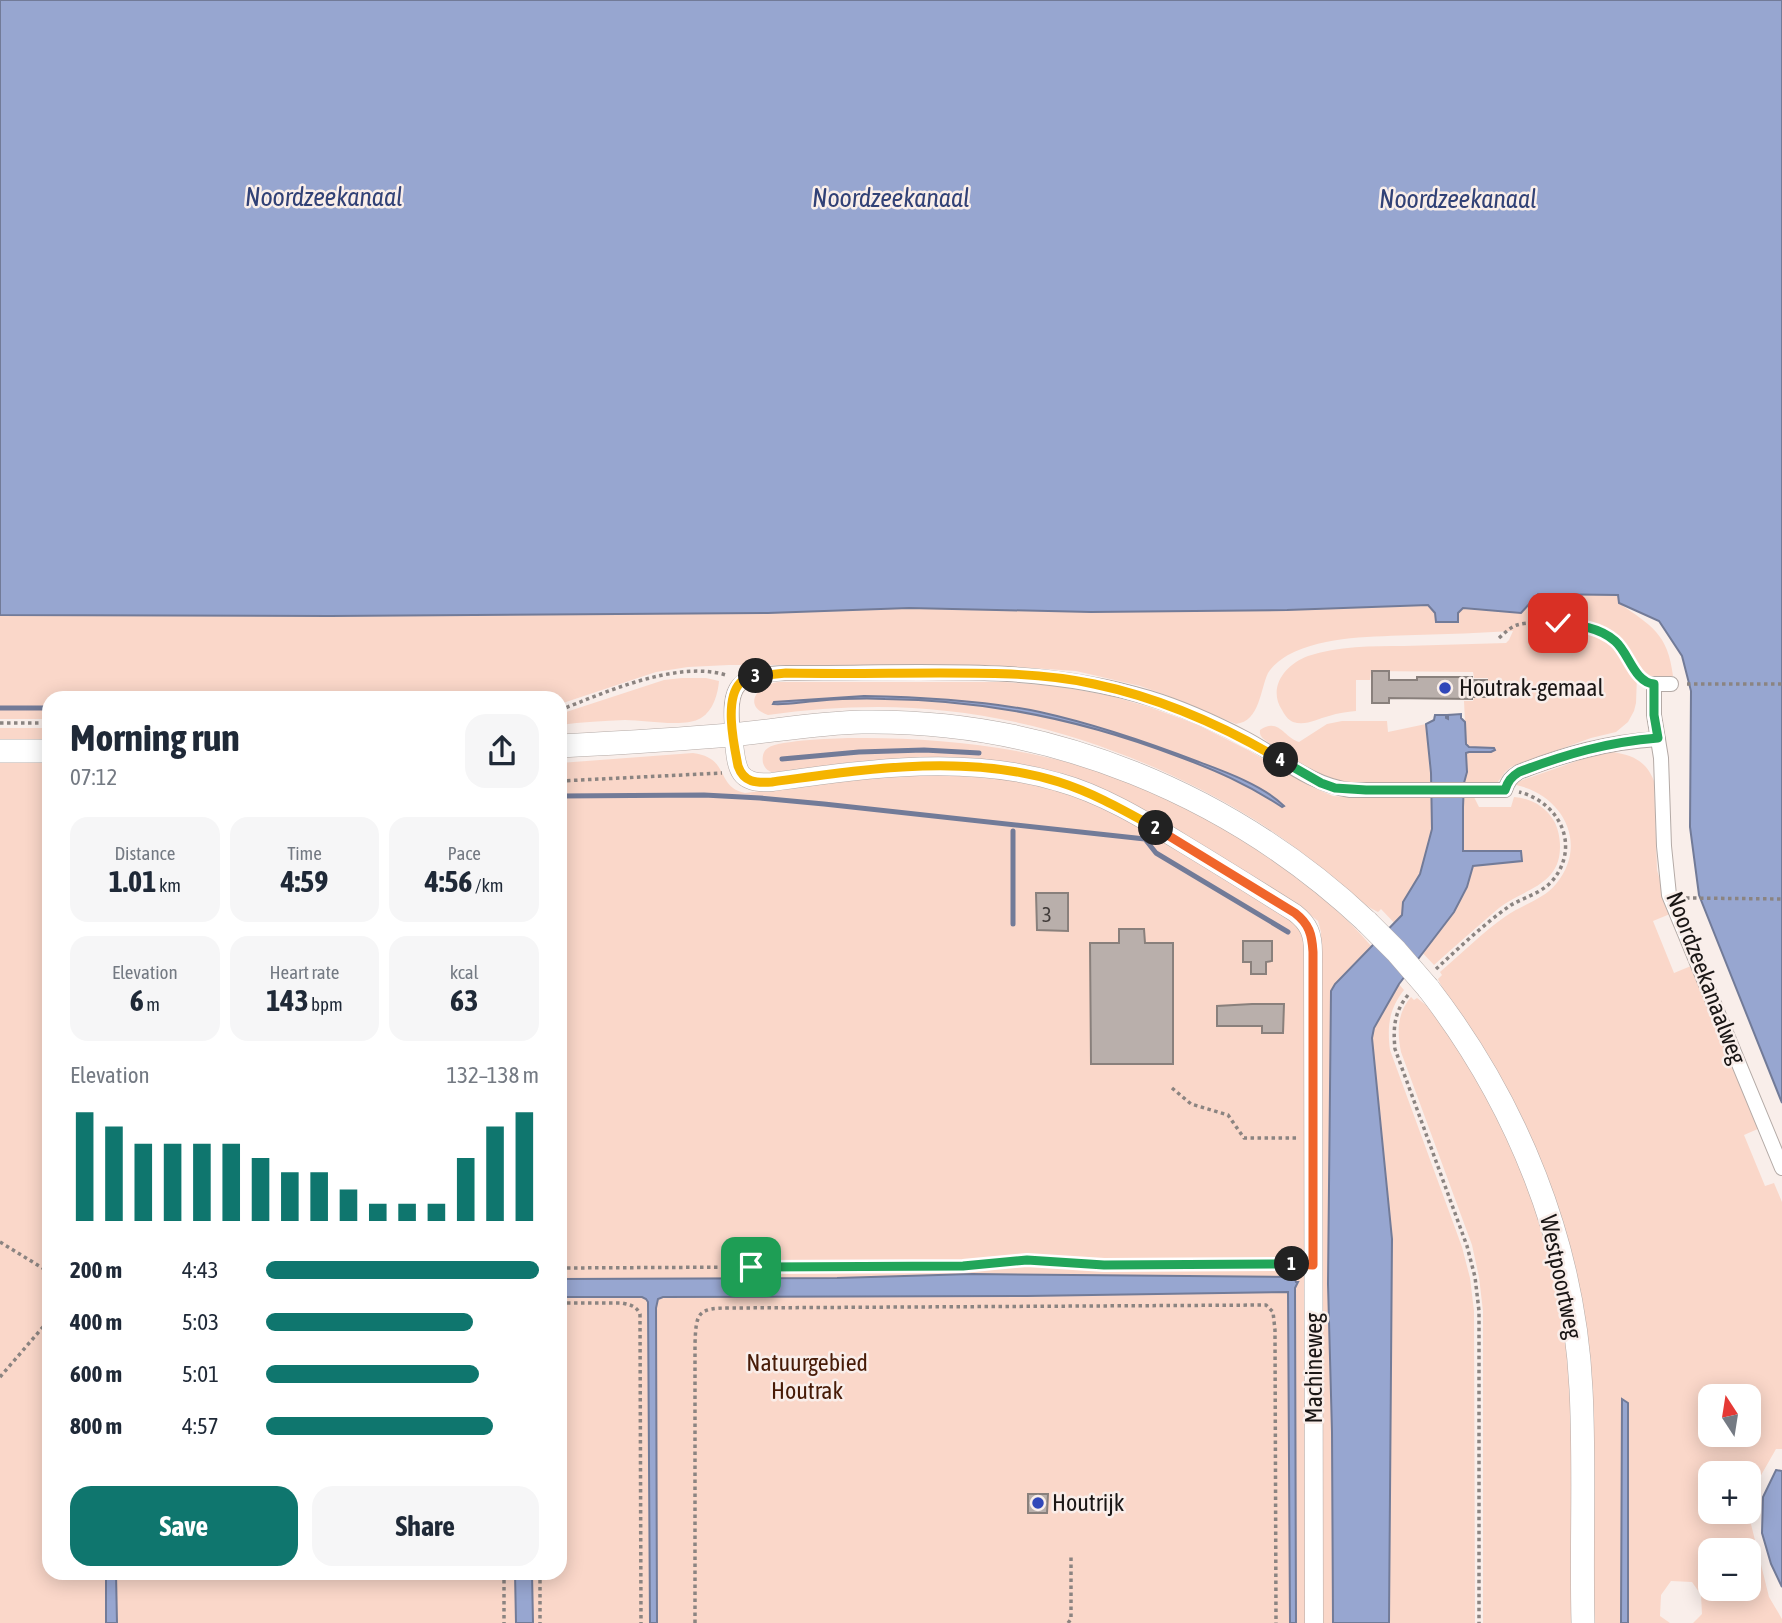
<!DOCTYPE html>
<html lang="en">
<head>
<meta charset="utf-8">
<style>
  :root { --surface:#fff; --page:#f6f6f7; --text:#1f2937; --muted:#747a83; --accent:#0f766e }
  body { margin:0; font-family:"Asap Condensed",sans-serif; background:var(--page); color:var(--text); height:100vh; display:flex; flex-direction:column; font-size:26px; white-space:nowrap }
  * { box-sizing:border-box; margin:0 }
  p { font-size:23px; color:var(--muted) }
  .icon { flex:none; width:38px; height:38px; fill:none; stroke:currentColor; stroke-width:2; stroke-linecap:round; stroke-linejoin:round }
  .map { position:relative; flex:1; overflow:hidden }
  .panel { position:absolute; left:42px; top:691px; width:525px; height:889px; display:flex; flex-direction:column; background:var(--surface); border-radius:21px; box-shadow:0 4px 18px #0003 }
  .panel>* { flex:none }
  .needle { width:46px; rotate:348deg }
  .fabs { position:absolute; left:1698px; top:1384px; display:grid; gap:14px }
  .fabs a { display:grid; place-items:center; width:63px; height:63px; border-radius:14px; background:var(--surface); box-shadow:0 4px 18px #0003; font-size:35px }
  .pin { position:absolute; display:grid; place-items:center; width:60px; height:60px; color:#fff; margin:-30px; border-radius:14px; box-shadow:0 4px 10px #0006 }
  .km { position:absolute; width:35px; height:35px; margin:-18px; border-radius:50%; background:#222; color:#fff; font-size:19px; line-height:35px; text-align:center }
  .round { display:grid; place-items:center; flex:none; width:74px; height:74px; border-radius:21px; background:var(--page) }
  .headline { display:flex; align-items:center; justify-content:space-between; height:119px; padding:0 28px }
  h1 { font-size:38px; font-weight:700; line-height:52px }
  .figures { display:grid; grid-template-columns:repeat(3,1fr); gap:10px; height:119px; padding:7px 28px }
  .figures div { display:grid; align-content:center; border-radius:18px; background:var(--page); text-align:center }
  .figures b { font-size:30px; font-weight:700 }
  .figures small { font-size:19px; font-weight:400 }
  .figures p { font-size:19px }
  .chart { height:196px; padding:14px 28px }
  .chart p { display:flex; justify-content:space-between }
  .chart svg { width:100%; height:126px; margin-top:7px; stroke:var(--accent); stroke-width:6 }
  .cta { display:flex; gap:14px; margin-top:auto; padding:14px 28px }
  .cta a { flex:1; height:80px; border-radius:21px; background:var(--accent); color:#fff; font-size:28px; font-weight:700; line-height:80px; text-align:center }
  .cta a+a { background:var(--page); color:var(--text) }
  ul { padding:0 28px; list-style:none; font-size:23px }
  li { display:grid; grid-template-columns:112px 84px 1fr; align-items:center; height:52px }
  li i { height:18px; border-radius:9px; background:var(--accent) }
  .map>svg:first-child { display:block }
  .green { fill:#fad7c9; fill-rule:evenodd }
  .water { fill:#97a6d0; stroke:#727b98; stroke-width:2 }
  .lines { fill:none; stroke-linecap:round; stroke-linejoin:round }
  .stream { stroke:#727b98; stroke-width:5 }
  .building { fill:#b9afab; stroke:#89807c; stroke-width:2 }
  .minor-casing { stroke:#b4aaa6; stroke-width:16 }
  .tertiary-casing { stroke:#b4aaa6; stroke-width:19 }
  .primary-casing { stroke:#b4aaa6; stroke-width:24 }
  .path { stroke:#8b8481; stroke-width:3.5; stroke-dasharray:3.5 3.5; stroke-linecap:butt }
  .minor { stroke:#fff; stroke-width:14 }
  .tertiary { stroke:#fff; stroke-width:18 }
  .primary { stroke:#fff; stroke-width:23 }
  .primary-bridge-casing { stroke:#b4aaa6; stroke-width:24; stroke-linecap:butt }
  .primary-bridge { stroke:#fff; stroke-width:23 }
  .split-1-casing { stroke:#fff; stroke-width:14 }
  .split-2-casing { stroke:#fff; stroke-width:14 }
  .split-3-casing { stroke:#fff; stroke-width:14 }
  .split-4-casing { stroke:#fff; stroke-width:14 }
  .split-5-casing { stroke:#fff; stroke-width:14 }
  .split-1 { stroke:#22a559; stroke-width:9 }
  .split-2 { stroke:#f0652b; stroke-width:9 }
  .split-3 { stroke:#f5b400; stroke-width:9 }
  .split-4 { stroke:#f5b400; stroke-width:9 }
  .split-5 { stroke:#22a559; stroke-width:9 }
  .poi-dot { fill:#3147b9; stroke:#f9eeea; stroke-width:2.5 }
  .labels { text-anchor:middle; stroke-width:5; stroke-linejoin:round; paint-order:stroke }
  .number-label { font-size:21px; fill:#423c3a }
  .poi-label { font-size:24px; fill:#1a1615; stroke:#f9eeea; text-anchor:start }
  .street-label { font-size:24px; fill:#1a1615; stroke:#f9eeea }
  .park-label { font-size:24px; fill:#471b07; stroke:#f9eeea }
  .water-label { font-size:26px; font-style:italic; fill:#314176; stroke:#f9eeea }
</style>
</head>
<body>
<div class="map">
<svg width="1782" height="1623" viewBox="0 0 1782 1623">
  <rect width="100%" height="100%" fill="#f9eeea"/>
  <!-- green -->
  <g class="green">
    <path d="M1538,594L1619,595V603C1651,626 1668,633 1673,676H1637L1636,703L1634,711L1628,722L1616,732L1591,738L1511,767L1505,772L1498,782L1490,783H1464L1467,772L1466,753L1491,752L1493,748L1469,747L1466,744L1464,701H1473L1474,698H1488V678H1474L1473,672L1371,671L1370,680H1356V711C1347,712 1338,713 1329,716C1317,719 1306,726 1293,722C1288,720 1284,714 1282,710C1267,687 1286,664 1308,656C1338,646 1372,646 1404,646C1438,645 1472,644 1506,643L1509,640L1513,631C1480,633 1448,634 1415,635C1374,637 1326,635 1288,655C1281,659 1273,665 1268,673C1260,690 1260,721 1236,724L1166,695L1140,686L1076,671L986,665H729L688,667L656,672L560,704V698H49V719H0V615L330,616L768,613L909,608L1091,612L1287,610L1428,605L1435,613L1436,622H1458V613L1463,608L1520,613Z"/>
    <path d="M682,678H706L719,681C718,694 713,711 701,718C685,728 645,720 625,720C604,721 582,722 560,725V714L664,680Z"/>
    <path d="M778,682H1003L1057,686L1111,696L1149,707L1196,724L1248,750L1312,787L1333,796L1362,798L1474,797L1479,807H1511L1514,797C1530,798 1545,806 1554,821C1558,828 1560,838 1560,847C1560,886 1523,889 1499,908C1477,927 1455,946 1434,965L1381,909L1378,912C1361,904 1347,888 1332,876C1307,856 1282,837 1255,820C1164,764 1054,722 947,711C888,704 827,707 768,715C742,706 757,685 778,682Z"/>
    <path d="M1342,721H1387L1388,732L1426,724L1431,782C1405,783 1355,788 1331,779C1309,771 1289,755 1269,743C1264,739 1259,737 1260,730C1279,717 1284,738 1299,742L1327,724Z"/>
    <rect x="0" y="728" width="49" height="13"/>
    <path d="M856,738C958,737 1074,753 1167,798C1204,816 1238,837 1272,860C1308,886 1343,912 1372,947L1369,951L1404,990C1389,1009 1387,1026 1390,1050L1462,1247L1470,1278L1474,1311L1475,1623H1322L1321,932L1318,921L1310,915L1260,883L1086,782L1052,772L881,762L774,773C768,771 765,769 763,763C762,757 763,751 768,748C778,740 840,738 856,738Z"/>
    <path d="M1612,752C1633,755 1646,761 1654,781L1657,870L1670,914L1653,921L1674,973L1691,966L1760,1128L1744,1135L1765,1186L1774,1183L1782,1202V1449H1776L1748,1498V1474H1710V1512H1748L1769,1597L1782,1619V1623H1693L1702,1614L1701,1595L1692,1582L1671,1581L1661,1595L1660,1616L1670,1623H1628V1404L1622,1623H1590L1591,1397L1504,1084L1488,1055L1443,989L1438,979L1442,975L1440,972C1462,953 1483,932 1506,916C1522,905 1544,899 1556,884C1589,844 1563,795 1516,785L1517,782L1597,754ZM1710,1396H1748V1435H1710ZM1710,1550H1748V1589H1710Z"/>
    <path d="M693,753C731,758 715,787 745,793L869,778L942,774L1013,780L1071,794L1119,816L1153,835L1293,921L1299,928L1304,940L1305,1255L1304,1257L1293,1258V1270L1304,1274L1305,1279L1307,1623H0V762H49V1573H560V763Z"/>
    <path d="M1411,997L1414,1000L1417,998L1426,1005L1443,1026L1474,1074L1504,1130L1541,1219L1564,1319L1570,1372L1572,1462L1571,1623H1483V1311L1479,1277L1472,1245L1401,1052C1397,1032 1397,1013 1411,997Z"/>
  </g>
  <!-- water -->
  <g class="water">
    <polygon points="0,0 1782,0 1782,1103 1699,895 1690,827 1691,691 1682,656 1659,621 1619,603 1618,595 1538,594 1521,613 1463,608 1458,613 1458,622 1436,622 1435,613 1428,605 1287,610 1091,612 909,608 768,613 330,616 0,615"/>
    <path d="M864,696C922,697 982,700 1040,712C1094,724 1147,742 1199,762C1226,772 1264,786 1284,806L1282,807C1247,784 1215,770 1177,756C1083,720 985,700 885,699C862,698 839,699 816,701C801,702 787,705 773,704L774,702Z"/>
    <polygon points="1461,714 1461,718 1465,722 1466,744 1469,747 1494,748 1495,750 1491,752 1469,752 1466,753 1467,772 1464,783 1463,807 1463,851 1521,851 1522,861 1473,866 1467,887 1454,912 1399,984 1374,1028 1372,1038 1392,1239 1389,1623 1333,1623 1332,1432 1328,1284 1331,991 1335,984 1402,915 1403,902 1420,874 1432,829 1431,773 1426,724 1434,720 1435,715 1446,715 1446,718 1448,719 1448,715"/>
    <polygon points="972,1274 1290,1277 1294,1277 1296,1282 1298,1282 1295,1288 1296,1623 1290,1623 1288,1292 1027,1296 663,1297 658,1299 656,1308 657,1623 650,1623 648,1302 646,1299 642,1297 560,1297 560,1279 837,1278"/>
    <polygon points="1622,1399 1628,1403 1628,1623 1621,1623"/>
    <polygon points="1776,1470 1782,1471 1782,1587 1771,1564 1762,1533 1763,1497"/>
    <polygon points="106,1573 116,1573 117,1623 106,1623"/>
    <polygon points="515,1573 532,1573 533,1623 516,1623"/>
  </g>
  <g class="lines">
    <!-- stream -->
    <g class="stream">
      <polyline points="0,708 49,708"/>
      <polyline points="782,759 859,752 924,750 979,753"/>
      <polyline points="560,796 704,795 760,798 824,804 1145,839 1156,853 1288,932"/>
      <polyline points="1013,831 1013,924"/>
    </g>
  </g>
  <!-- building -->
  <g class="building">
    <polygon points="1372,671 1389,671 1389,680 1417,680 1417,677 1472,677 1472,680 1487,680 1487,697 1472,697 1472,699 1389,698 1389,703 1372,703"/>
    <polygon points="1036,893 1068,893 1068,931 1037,930"/>
    <polygon points="1119,929 1144,929 1145,943 1173,943 1173,1064 1091,1064 1090,943 1119,943"/>
    <polygon points="1243,941 1272,941 1272,961 1266,962 1266,974 1251,974 1251,962 1243,962"/>
    <polygon points="1252,1004 1284,1004 1283,1033 1262,1033 1262,1026 1217,1026 1217,1006"/>
    <polygon points="1028,1494 1048,1494 1047,1513 1028,1513"/>
  </g>
  <g class="lines">
    <!-- minor casing -->
    <g class="minor-casing">
      <g id="minor">
        <polyline points="1671,684 1654,684 1654,715 1661,758 1664,846 1669,895 1782,1168"/>
        <path d="M733,735C728,684 735,675 786,673C907,674 1031,662 1149,698C1182,708 1215,723 1246,739C1280,757 1310,785 1350,790H1505C1508,781 1511,777 1519,772C1565,754 1608,742 1658,739"/>
      </g>
    </g>
    <!-- tertiary casing -->
    <g class="tertiary-casing">
      <path id="tertiary" d="M733,735C737,765 734,785 772,782C866,769 964,754 1058,782C1102,794 1143,819 1182,843C1220,866 1257,889 1295,913C1309,924 1313,934 1313,952L1314,1623"/>
    </g>
    <!-- primary casing -->
    <g class="primary-casing">
      <g id="primary">
        <path d="M560,746C617,743 673,740 730,735C774,731 817,723 862,722C1049,719 1231,794 1367,922"/>
        <polyline points="0,751 49,751"/>
        <path d="M1428,988C1517,1103 1574,1243 1581,1389C1585,1467 1581,1545 1583,1623"/>
      </g>
    </g>
    <!-- path -->
    <g class="path">
      <path d="M1499,638C1505,633 1510,627 1517,625C1541,618 1598,625 1616,642C1627,653 1633,667 1641,678"/>
      <polyline points="1687,684 1782,684"/>
      <path d="M560,710C606,692 677,660 726,675"/>
      <polyline points="0,723 49,723"/>
      <polyline points="560,781 722,773"/>
      <polyline points="1686,898 1782,899"/>
      <path d="M1436,969C1460,947 1485,923 1511,905C1525,897 1542,893 1553,880C1581,845 1559,802 1519,792"/>
      <path d="M1408,995C1394,1012 1393,1028 1395,1049L1467,1246L1475,1277L1479,1311V1623"/>
      <polyline points="1172,1088 1191,1104 1228,1115 1244,1138 1298,1138"/>
      <polyline points="0,1242 49,1272"/>
      <polyline points="560,1268 963,1266 1027,1260 1104,1265 1297,1264"/>
      <path d="M560,1303H622C631,1305 636,1306 640,1314L641,1623"/>
      <polyline points="0,1377 49,1320"/>
      <polyline points="504,1573 504,1623"/>
      <polyline points="540,1573 540,1623"/>
      <path d="M695,1623V1344C696,1312 698,1308 730,1308L1266,1305L1273,1312L1275,1330L1276,1623"/>
      <polyline points="1068,1623 1071,1619 1071,1557"/>
    </g>
    <!-- minor -->
    <use href="#minor" class="minor"/>
    <!-- tertiary -->
    <use href="#tertiary" class="tertiary"/>
    <!-- primary -->
    <use href="#primary" class="primary"/>
    <!-- primary-bridge casing -->
    <g class="primary-bridge-casing">
      <polyline id="primary-bridge" points="1367,922 1396,951 1428,988"/>
    </g>
    <!-- primary-bridge -->
    <use href="#primary-bridge" class="primary-bridge"/>
  </g>
  <g class="lines">
    <!-- split-1 casing -->
    <g class="split-1-casing">
      <polyline id="split-1" points="751,1267 963,1266 1027,1260 1104,1265 1292,1264"/>
    </g>
    <!-- split-2 casing -->
    <g class="split-2-casing">
      <path id="split-2" d="M1156,828L1295,913C1309,924 1312,934 1313,952V1265L1292,1264"/>
    </g>
    <!-- split-3 casing -->
    <g class="split-3-casing">
      <path id="split-3" d="M756,676C750,677 744,679 740,683C724,700 734,745 738,766C744,783 756,783 772,782C866,769 966,753 1059,782C1094,793 1125,811 1156,828"/>
    </g>
    <!-- split-4 casing -->
    <g class="split-4-casing">
      <path id="split-4" d="M756,676L786,673C837,674 889,673 940,673C992,673 1044,673 1094,684C1161,698 1222,725 1281,760"/>
    </g>
    <!-- split-5 casing -->
    <g class="split-5-casing">
      <path id="split-5" d="M1281,760L1321,783L1335,788L1366,790H1505C1508,781 1511,777 1519,772C1566,754 1608,742 1658,738L1654,715V684C1634,682 1629,653 1615,641C1599,627 1577,625 1558,623"/>
    </g>
    <!-- split-1 -->
    <use href="#split-1" class="split-1"/>
    <!-- split-2 -->
    <use href="#split-2" class="split-2"/>
    <!-- split-3 -->
    <use href="#split-3" class="split-3"/>
    <!-- split-4 -->
    <use href="#split-4" class="split-4"/>
    <!-- split-5 -->
    <use href="#split-5" class="split-5"/>
  </g>
  <!-- markers -->
  <g class="poi-dot">
    <circle cx="1445" cy="688" r="7"/>
    <circle cx="1038" cy="1503" r="7"/>
  </g>
  <g class="labels">
    <!-- number labels -->
    <g class="number-label">
      <text x="1047" y="922">3</text>
    </g>
    <!-- poi labels -->
    <g class="poi-label">
      <text x="1459" y="696">Houtrak-gemaal</text>
      <text x="1052" y="1511">Houtrijk</text>
    </g>
    <!-- street labels -->
    <g class="street-label">
      <text transform="translate(1706 978) rotate(69)" y="8">Noordzeekanaalweg</text>
      <text transform="translate(1561 1277) rotate(78)" y="8">Westpoortweg</text>
      <text transform="translate(1314 1368) rotate(-90)" y="8">Machineweg</text>
    </g>
    <!-- park labels -->
    <g class="park-label">
      <text x="807" y="1371">Natuurgebied<tspan x="807" dy="28">Houtrak</tspan></text>
    </g>
    <!-- water labels -->
    <g class="water-label">
      <text x="324" y="206">Noordzeekanaal</text>
      <text x="891" y="207">Noordzeekanaal</text>
      <text x="1458" y="208">Noordzeekanaal</text>
    </g>
  </g>
</svg>
<div class="fabs">
<a><svg class="needle" viewBox="-14 -14 28 28"><path d="M0-13l5 13h-10z" fill="#e53935"/><path d="M0 13l5-13h-10z" fill="#747a83"/></svg></a>
<a>+</a>
<a>−</a>
</div>
<div class="pin" style="left:751px;top:1267px;background:#1e9e55"><svg class="icon" aria-label="arrive" viewBox="0 0 24 24"><path d="M6 21V4h12l-3 4 3 4H6"/></svg></div>
<div class="pin" style="left:1558px;top:623px;background:#d93025"><svg class="icon" aria-label="check" viewBox="0 0 24 24"><path d="M5 12l5 5 9-10"/></svg></div>
<b class="km" style="left:1292px;top:1264px">1</b>
<b class="km" style="left:1156px;top:828px">2</b>
<b class="km" style="left:756px;top:676px">3</b>
<b class="km" style="left:1281px;top:760px">4</b>
<section class="panel">
<div class="headline"><div><h1>Morning run</h1><p>07:12</p></div><a class="round"><svg class="icon" aria-label="share" viewBox="0 0 24 24"><path d="M12 15V3M7 8l5-5 5 5M5 13v7h14v-7"/></svg></a></div>
<div class="figures">
<div><p>Distance</p><b>1.01<small> km</small></b></div>
<div><p>Time</p><b>4:59</b></div>
<div><p>Pace</p><b>4:56<small> /km</small></b></div>
</div>
<div class="figures">
<div><p>Elevation</p><b>6<small> m</small></b></div>
<div><p>Heart rate</p><b>143<small> bpm</small></b></div>
<div><p>kcal</p><b>63</b></div>
</div>
<div class="chart"><p><span>Elevation</span>132–138 m</p>
<svg viewBox="0 0 160 44" preserveAspectRatio="none"><path d="M5 44V6M15 44V11M25 44V17M35 44V17M45 44V17M55 44V17M65 44V22M75 44V27M85 44V27M95 44V33M105 44V38M115 44V38M125 44V38M135 44V22M145 44V11M155 44V6"/></svg>
</div>
<ul>
<li><b>200 m</b>4:43<i style="width:100%"></i></li>
<li><b>400 m</b>5:03<i style="width:76%"></i></li>
<li><b>600 m</b>5:01<i style="width:78%"></i></li>
<li><b>800 m</b>4:57<i style="width:83%"></i></li>
</ul>
<div class="cta"><a>Save</a><a>Share</a></div>
</section>
</div>
</body>
</html>
